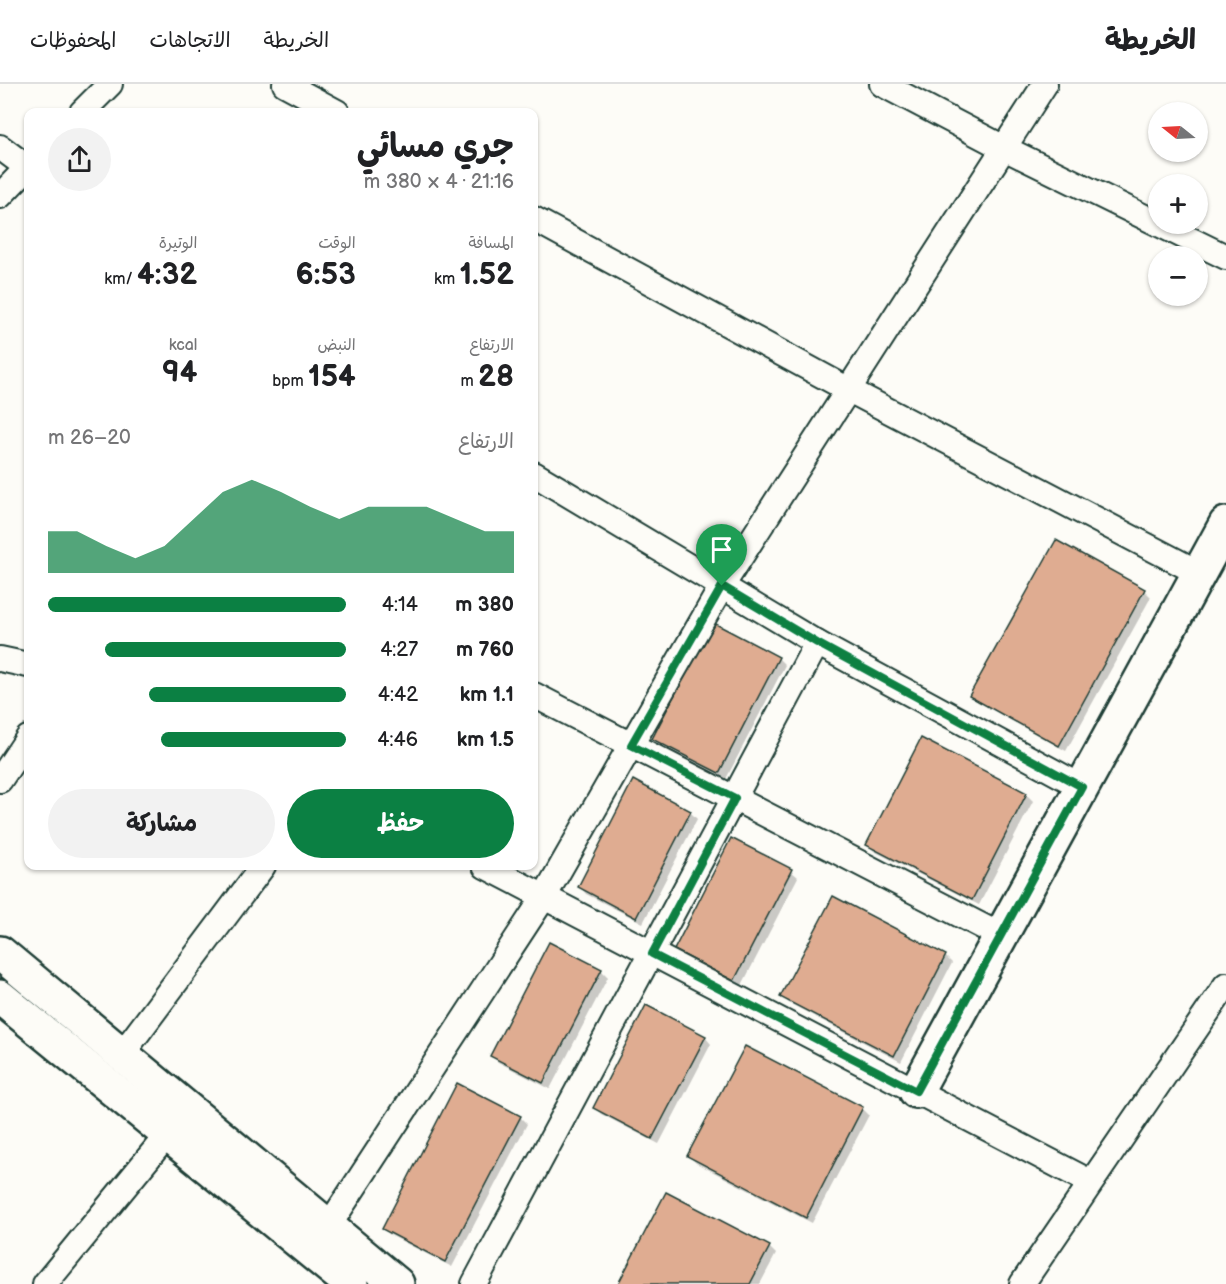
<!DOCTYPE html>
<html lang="ar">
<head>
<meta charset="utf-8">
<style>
  :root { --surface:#fff; --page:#f2f2f2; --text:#202124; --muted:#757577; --line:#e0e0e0; --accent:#0b8043 }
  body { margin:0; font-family:"Balsamiq Sans","Playpen Sans Arabic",sans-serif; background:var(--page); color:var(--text); direction:rtl; height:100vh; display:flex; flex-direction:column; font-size:22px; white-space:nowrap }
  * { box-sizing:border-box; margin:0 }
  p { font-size:20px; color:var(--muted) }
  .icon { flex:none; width:33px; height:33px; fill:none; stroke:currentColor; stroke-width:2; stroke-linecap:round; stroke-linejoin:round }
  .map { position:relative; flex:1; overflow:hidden; direction:ltr }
  .drawer { position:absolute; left:24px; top:24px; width:514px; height:762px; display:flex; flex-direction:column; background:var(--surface); border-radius:12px; box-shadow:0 2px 4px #0004; direction:rtl }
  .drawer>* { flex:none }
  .needle { width:39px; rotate:288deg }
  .buttons { position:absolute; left:1148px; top:18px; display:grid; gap:12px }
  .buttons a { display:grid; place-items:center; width:60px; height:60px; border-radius:50%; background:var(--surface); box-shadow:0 2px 4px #0004; font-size:30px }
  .pin { position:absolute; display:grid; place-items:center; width:51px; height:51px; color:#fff; margin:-62px -26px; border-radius:50% 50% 50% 0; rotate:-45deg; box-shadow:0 0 6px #0007 }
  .pin .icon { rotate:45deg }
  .round { display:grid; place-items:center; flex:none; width:63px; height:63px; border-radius:32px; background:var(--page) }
  .summary { display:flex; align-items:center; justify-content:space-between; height:102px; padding:0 24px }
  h1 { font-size:33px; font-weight:700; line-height:45px }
  .stats { display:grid; grid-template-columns:repeat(3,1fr); gap:9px; height:102px; padding:6px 24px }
  .stats div { display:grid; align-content:center }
  .stats b { font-size:30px; font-weight:700 }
  .stats small { font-size:16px; font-weight:400 }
  .stats p { font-size:16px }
  .chart { height:168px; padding:12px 24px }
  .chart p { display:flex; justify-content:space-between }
  .chart svg { width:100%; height:108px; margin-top:6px; fill:var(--accent); opacity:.7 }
  .primary-button { display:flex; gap:12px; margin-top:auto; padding:12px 24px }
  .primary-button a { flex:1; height:69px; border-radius:36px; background:var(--accent); color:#fff; font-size:24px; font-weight:700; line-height:69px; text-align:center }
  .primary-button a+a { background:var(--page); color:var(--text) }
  ul { padding:0 24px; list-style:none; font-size:20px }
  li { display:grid; grid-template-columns:96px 72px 1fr; align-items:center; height:45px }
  li i { height:15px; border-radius:8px; background:var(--accent) }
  header { display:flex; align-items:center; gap:36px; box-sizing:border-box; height:84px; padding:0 30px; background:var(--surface); border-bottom:2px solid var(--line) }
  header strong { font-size:28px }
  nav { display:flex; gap:33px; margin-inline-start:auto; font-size:21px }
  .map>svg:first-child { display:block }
  .shadow { fill:#0003 }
  .building { fill:#dfac91; stroke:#1f3d34; stroke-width:1.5 }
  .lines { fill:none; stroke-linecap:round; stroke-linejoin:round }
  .street-casing { stroke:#1f3d34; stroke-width:28 }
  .secondary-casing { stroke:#1f3d34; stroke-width:38 }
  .street { stroke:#fdfcf7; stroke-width:24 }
  .secondary { stroke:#fdfcf7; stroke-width:33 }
  .route-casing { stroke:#fff; stroke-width:12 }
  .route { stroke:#0b8043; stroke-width:8 }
</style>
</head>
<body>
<header>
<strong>الخريطة</strong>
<nav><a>الخريطة</a><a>الاتجاهات</a><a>المحفوظات</a></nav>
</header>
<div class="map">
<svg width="1226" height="1200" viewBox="0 0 1226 1200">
  <rect width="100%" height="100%" fill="#fdfcf7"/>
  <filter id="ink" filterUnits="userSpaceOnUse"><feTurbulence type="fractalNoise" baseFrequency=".0167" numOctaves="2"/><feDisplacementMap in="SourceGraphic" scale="12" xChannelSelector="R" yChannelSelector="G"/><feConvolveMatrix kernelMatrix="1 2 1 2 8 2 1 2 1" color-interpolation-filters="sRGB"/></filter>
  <g filter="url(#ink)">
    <!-- shadow -->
    <g class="shadow">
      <polygon points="1144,506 1151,513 1066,667 978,618 971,612"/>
      <polygon points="778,574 785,581 726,695 660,661 654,655"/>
      <polygon points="634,699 690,728 697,735 643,839 586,810 580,803"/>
      <polygon points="1026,710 1033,717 979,821 874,767 868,761"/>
      <polygon points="791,787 798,793 741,903 682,872 675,865"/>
      <polygon points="834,814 945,872 952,879 901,978 789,919 782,913"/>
      <polygon points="601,886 608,893 550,1005 498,978 491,971"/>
      <polygon points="705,953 711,960 659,1060 601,1030 595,1024"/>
      <polygon points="862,1024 869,1031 812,1139 696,1079 689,1072"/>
      <polygon points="520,1033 527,1040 452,1183 390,1151 384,1144"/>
      <polygon points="769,1163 776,1170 760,1200 620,1200"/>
    </g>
    <!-- building -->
    <g class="building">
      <polygon points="1056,456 1145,505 1059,662 969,612"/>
      <polygon points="712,538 779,573 719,689 652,655"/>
      <polygon points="921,654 1027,709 972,816 866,761"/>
      <polygon points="633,696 691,727 636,834 578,803"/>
      <polygon points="731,754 792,785 734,897 674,866"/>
      <polygon points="833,812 946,871 894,972 780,913"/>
      <polygon points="549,858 602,885 543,999 490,972"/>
      <polygon points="646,921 706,952 652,1055 593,1024"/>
      <polygon points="745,962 863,1023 806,1134 687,1072"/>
      <polygon points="457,999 521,1032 445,1178 382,1145"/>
      <polygon points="666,1108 770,1162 750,1200 618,1200"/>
    </g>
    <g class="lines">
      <!-- street casing -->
      <g class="street-casing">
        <g id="street">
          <polyline points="285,0 337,28"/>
          <polyline points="882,0 1004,64 1226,173"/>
          <polyline points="82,28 110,0"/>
          <polyline points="0,63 28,84"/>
          <polyline points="0,112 28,83"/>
          <polyline points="534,135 849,306 1199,489"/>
          <polyline points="534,390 817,559 1082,703"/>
          <polyline points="0,575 28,581"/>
          <polyline points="534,611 1001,852"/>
          <polyline points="0,696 28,654"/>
          <polyline points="485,782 1090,1098"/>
          <polyline points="122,970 263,782"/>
          <polyline points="328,1143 544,813 722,502 1045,0"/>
          <polyline points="45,1200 177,1039"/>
          <polyline points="474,1200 817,559"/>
          <polyline points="1022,1200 1226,901"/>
        </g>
      </g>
      <!-- secondary casing -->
      <g class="secondary-casing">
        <g id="secondary">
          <polyline points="0,869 397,1200"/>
          <polyline points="0,913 351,1200"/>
          <polyline points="916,1007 1226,440"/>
        </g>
      </g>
      <!-- street -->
      <use href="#street" class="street"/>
      <!-- secondary -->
      <use href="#secondary" class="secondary"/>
    </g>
  </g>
  <g class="lines" filter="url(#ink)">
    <!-- route casing -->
    <g class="route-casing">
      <polygon id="route" points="722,502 817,559 1082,703 916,1007 652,870 735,714 631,661"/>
    </g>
    <!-- route -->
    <use href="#route" class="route"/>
  </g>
</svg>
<div class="buttons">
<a><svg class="needle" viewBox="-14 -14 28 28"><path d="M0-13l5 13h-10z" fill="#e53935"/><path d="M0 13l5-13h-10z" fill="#757577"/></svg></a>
<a>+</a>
<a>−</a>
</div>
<div class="pin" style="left:722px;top:502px;background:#1e9e55"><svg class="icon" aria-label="arrive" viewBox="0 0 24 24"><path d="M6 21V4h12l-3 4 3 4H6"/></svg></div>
<section class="drawer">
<div class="summary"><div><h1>جري مسائي</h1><p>21:16 · 4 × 380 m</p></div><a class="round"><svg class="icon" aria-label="share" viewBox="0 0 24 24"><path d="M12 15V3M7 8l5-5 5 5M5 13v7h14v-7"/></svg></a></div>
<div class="stats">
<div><p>المسافة</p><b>1.52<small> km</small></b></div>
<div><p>الوقت</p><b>6:53</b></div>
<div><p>الوتيرة</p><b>4:32<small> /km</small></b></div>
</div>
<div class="stats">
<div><p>الارتفاع</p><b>28<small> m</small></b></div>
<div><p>النبض</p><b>154<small> bpm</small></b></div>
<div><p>kcal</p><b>94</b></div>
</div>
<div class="chart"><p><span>الارتفاع</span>20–26 m</p>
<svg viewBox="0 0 160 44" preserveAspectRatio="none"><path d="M0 44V27L10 27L20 33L30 38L40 33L50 22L60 11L70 6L80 11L90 17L100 22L110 17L120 17L130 17L140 22L150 27L160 27V44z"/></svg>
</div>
<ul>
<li><b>380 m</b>4:14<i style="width:100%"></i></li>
<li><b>760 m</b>4:27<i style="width:81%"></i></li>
<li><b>1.1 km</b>4:42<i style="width:66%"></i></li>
<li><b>1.5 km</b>4:46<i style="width:62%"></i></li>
</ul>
<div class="primary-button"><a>حفظ</a><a>مشاركة</a></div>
</section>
</div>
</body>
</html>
